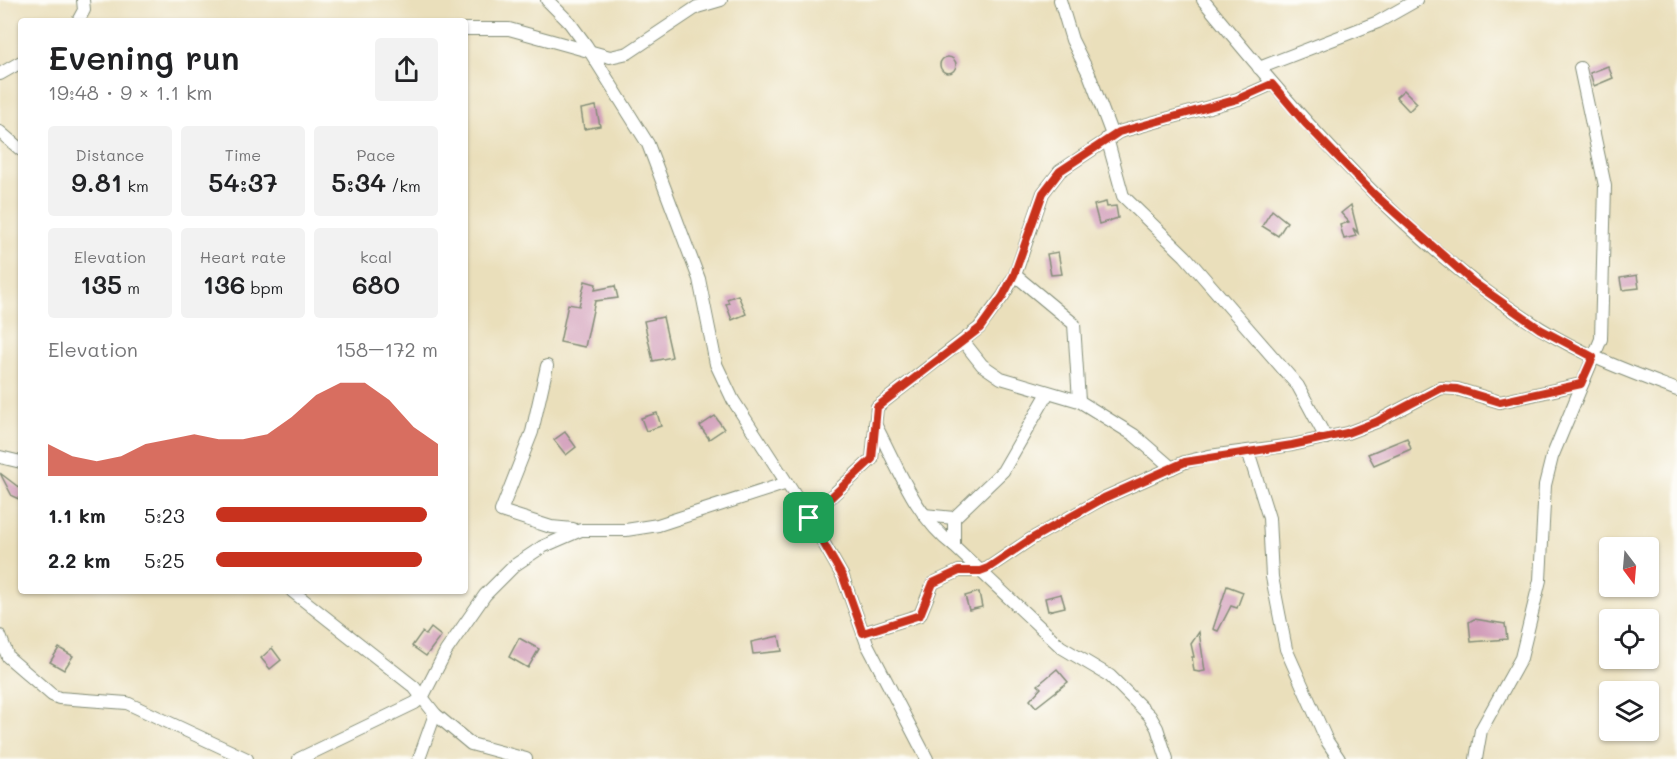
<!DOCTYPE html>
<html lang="en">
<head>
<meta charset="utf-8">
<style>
  :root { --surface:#fff; --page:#f2f2f2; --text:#202124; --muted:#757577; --accent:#c8321e }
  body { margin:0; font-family:Mali,sans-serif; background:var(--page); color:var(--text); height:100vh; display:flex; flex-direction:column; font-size:22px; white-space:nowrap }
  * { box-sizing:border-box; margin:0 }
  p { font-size:20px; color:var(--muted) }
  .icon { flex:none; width:33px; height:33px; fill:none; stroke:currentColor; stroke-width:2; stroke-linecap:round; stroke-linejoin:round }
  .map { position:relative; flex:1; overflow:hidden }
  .drawer { position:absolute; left:18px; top:18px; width:450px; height:576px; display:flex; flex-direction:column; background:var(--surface); border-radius:6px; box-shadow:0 2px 4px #0004 }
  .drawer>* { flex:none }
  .needle { width:39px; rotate:164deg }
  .buttons { position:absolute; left:1599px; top:537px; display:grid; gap:12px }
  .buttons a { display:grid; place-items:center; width:60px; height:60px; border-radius:6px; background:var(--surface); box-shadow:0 2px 4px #0004; font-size:30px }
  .pin { position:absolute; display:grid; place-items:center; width:51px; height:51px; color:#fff; margin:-26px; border-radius:12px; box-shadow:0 3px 9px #0006 }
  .round { display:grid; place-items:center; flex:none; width:63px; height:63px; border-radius:6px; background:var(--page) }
  .summary { display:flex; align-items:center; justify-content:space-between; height:102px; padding:0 30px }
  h1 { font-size:33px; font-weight:600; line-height:45px }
  .metrics { display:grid; grid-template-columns:repeat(3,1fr); gap:9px; height:102px; padding:6px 30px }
  .metrics div { display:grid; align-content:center; border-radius:6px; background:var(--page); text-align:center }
  .metrics b { font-size:26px; font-weight:600 }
  .metrics small { font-size:16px; font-weight:400 }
  .metrics p { font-size:16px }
  .chart { height:168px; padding:12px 30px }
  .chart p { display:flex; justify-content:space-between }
  .chart svg { width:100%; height:108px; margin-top:6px; fill:var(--accent); opacity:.7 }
  ul { padding:0 30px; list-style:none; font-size:20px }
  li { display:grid; grid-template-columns:96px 72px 1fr; align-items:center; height:45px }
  li i { height:15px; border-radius:8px; background:var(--accent) }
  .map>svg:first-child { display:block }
  .building { fill:#d29dba }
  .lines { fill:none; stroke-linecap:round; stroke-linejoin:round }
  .street-casing { stroke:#848e78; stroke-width:14 }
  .street { stroke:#fff; stroke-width:12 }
  .route-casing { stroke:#fff; stroke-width:12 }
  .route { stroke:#c8321e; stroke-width:8 }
</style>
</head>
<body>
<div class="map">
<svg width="1677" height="759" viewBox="0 0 1677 759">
  <rect width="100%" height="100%" fill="#fdfcf7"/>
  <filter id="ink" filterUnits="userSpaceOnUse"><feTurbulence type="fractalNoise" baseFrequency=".0167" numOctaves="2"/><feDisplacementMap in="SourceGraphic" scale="12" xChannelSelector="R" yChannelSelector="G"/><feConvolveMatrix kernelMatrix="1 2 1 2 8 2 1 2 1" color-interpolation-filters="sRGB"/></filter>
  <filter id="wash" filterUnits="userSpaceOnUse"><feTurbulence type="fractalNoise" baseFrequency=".008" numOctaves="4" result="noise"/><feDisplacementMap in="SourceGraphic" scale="24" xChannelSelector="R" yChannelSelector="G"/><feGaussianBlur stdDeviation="1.35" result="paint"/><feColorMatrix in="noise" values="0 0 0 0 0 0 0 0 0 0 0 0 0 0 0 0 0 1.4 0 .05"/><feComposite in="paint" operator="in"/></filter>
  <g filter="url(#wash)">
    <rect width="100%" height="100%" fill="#eadfbb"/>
    <g id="blocks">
      <!-- building -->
      <g class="building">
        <circle cx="948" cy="65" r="8"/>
        <polygon points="1608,66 1613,78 1594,86 1590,73"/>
        <polygon points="1404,90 1417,103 1409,111 1396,97"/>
        <polygon points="596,106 600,126 584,129 581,109"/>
        <polygon points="1106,202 1107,207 1116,206 1118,218 1099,224 1094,205"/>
        <polygon points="1351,205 1358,233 1353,228 1356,236 1344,239 1340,225 1349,222 1341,213"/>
        <polygon points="1272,210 1287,222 1278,236 1262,226"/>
        <polygon points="1058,252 1062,274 1051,275 1047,254"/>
        <polygon points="1637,275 1639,288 1622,290 1620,278"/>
        <polygon points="585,281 596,284 595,290 615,286 618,298 595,301 585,347 560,342 568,304 579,306"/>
        <polygon points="738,295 746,314 732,320 726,304 729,303 727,299"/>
        <polygon points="663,317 672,357 653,361 644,321"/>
        <polygon points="657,413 661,426 646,431 641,418"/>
        <polygon points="715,416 724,429 709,439 700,426"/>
        <polygon points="565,432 576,447 566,455 554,440"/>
        <polygon points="1407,438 1411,449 1374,465 1368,454"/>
        <polygon points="0,473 21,489 21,500 12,496"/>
        <polygon points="1227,586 1243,592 1237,608 1231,606 1218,631 1213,629"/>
        <polygon points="979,592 982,607 969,610 965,596"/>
        <polygon points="1061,594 1065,607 1048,611 1045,598"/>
        <polygon points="1474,619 1505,624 1507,639 1471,642 1469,622"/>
        <polygon points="431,628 441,636 426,656 412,646 422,632 426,635"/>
        <polygon points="1199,632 1205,671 1199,672 1194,671 1192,657 1194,657 1191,644"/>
        <polygon points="779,636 782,651 753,654 751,642"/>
        <polygon points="519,638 539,649 528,668 509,657"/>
        <polygon points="59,648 73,656 64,670 50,662"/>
        <polygon points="272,648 281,660 270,669 261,658"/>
        <polygon points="1057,669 1068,682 1036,707 1030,700 1041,688 1038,685"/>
      </g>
    </g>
  </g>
  <g filter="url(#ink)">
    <use href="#blocks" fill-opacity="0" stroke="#848e78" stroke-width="1.5"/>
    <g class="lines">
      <!-- street casing -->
      <g class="street-casing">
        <g id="street">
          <polyline points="547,0 569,22 586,45 648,144 699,279 716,364 733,400 809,517 843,577 867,644 927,759"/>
          <polyline points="1060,0 1072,40 1089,74 1112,135"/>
          <path d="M1203,0C1301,119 1408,246 1540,328C1583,355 1630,372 1677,390"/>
          <polyline points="78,21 84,10 83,0"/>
          <polyline points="465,29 509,29 610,57 628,53 697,7 721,0"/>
          <polyline points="1259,68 1378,22 1417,0"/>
          <polyline points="0,74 21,62"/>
          <polyline points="0,132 21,150"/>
          <polyline points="1107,138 1123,196 1185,256 1298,386 1326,438"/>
          <polyline points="1015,275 1074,324 1079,401"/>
          <polyline points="963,341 982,365 1001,378 1079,401 1134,435 1172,468"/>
          <polyline points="547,366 532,432 501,511 551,527 573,529"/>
          <polyline points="1048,393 1003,471 954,518 954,546 1061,647 1110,676 1150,716 1157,728 1167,759"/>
          <path d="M875,424C897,465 916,518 954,546"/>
          <polyline points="1248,451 1269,518 1272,577 1286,649 1327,741 1339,759"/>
          <polyline points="0,457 21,462"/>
          <polyline points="924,515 954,518"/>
          <polyline points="809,517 872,459 877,407 979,328 1003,296 1015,275 1043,193 1060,171 1119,132 1238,99 1272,84"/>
          <polyline points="292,591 414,687 435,714 471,744 526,759"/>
          <polyline points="863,633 920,615 933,583 959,571 980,571 988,568 1031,539 1104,498 1185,462 1209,456 1292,445 1347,433 1376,422 1441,388 1457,389 1500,402 1581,384"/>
          <polyline points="0,636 8,657 52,695 59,698 127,703 247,759"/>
          <polyline points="299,759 415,703 423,696 446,651 485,595 515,565 542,547 581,530 626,530 658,525 787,483"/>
          <polyline points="419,759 435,714"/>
          <polyline points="1476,759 1481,730 1521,658 1540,580 1545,485 1552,457 1601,339 1605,186 1580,68"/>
        </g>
      </g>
      <!-- street -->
      <use href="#street" class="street"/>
    </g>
  </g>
  <g class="lines" filter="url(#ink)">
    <!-- route casing -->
    <g class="route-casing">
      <polygon id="route" points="1272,84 1305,123 1374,194 1473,282 1540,329 1593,357 1581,384 1500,402 1457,389 1441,388 1376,422 1347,433 1292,445 1185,462 1104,498 1031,539 988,568 980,571 959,571 933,583 920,615 863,633 843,577 809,518 872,459 877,407 980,328 1003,296 1014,275 1043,193 1060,171 1119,132 1238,99"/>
    </g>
    <!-- route -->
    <use href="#route" class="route"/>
  </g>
</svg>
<div class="buttons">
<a><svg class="needle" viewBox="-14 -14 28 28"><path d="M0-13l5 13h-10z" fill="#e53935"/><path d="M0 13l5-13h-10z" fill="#757577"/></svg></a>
<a><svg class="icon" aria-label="locate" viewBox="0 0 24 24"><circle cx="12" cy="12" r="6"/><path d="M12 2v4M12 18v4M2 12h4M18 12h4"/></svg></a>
<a><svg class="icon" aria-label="layers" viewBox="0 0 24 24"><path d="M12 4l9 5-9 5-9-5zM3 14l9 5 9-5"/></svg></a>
</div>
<div class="pin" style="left:809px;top:518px;background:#1e9e55"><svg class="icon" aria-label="arrive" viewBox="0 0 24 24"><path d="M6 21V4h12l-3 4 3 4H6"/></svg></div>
<section class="drawer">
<div class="summary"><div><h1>Evening run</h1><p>19:48 · 9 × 1.1 km</p></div><a class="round"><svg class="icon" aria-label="share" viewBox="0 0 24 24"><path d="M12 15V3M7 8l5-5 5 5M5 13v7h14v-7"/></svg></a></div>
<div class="metrics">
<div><p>Distance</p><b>9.81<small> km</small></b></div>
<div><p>Time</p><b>54:37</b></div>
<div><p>Pace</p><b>5:34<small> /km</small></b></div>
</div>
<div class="metrics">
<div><p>Elevation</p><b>135<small> m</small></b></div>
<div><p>Heart rate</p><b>136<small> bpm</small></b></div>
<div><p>kcal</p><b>680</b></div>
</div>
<div class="chart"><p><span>Elevation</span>158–172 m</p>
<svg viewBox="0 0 160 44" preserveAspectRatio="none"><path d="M0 44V31L10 36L20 38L30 36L40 31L50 29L60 27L70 29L80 29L90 27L100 20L110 11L120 6L130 6L140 13L150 24L160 31V44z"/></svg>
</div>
<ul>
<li><b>1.1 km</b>5:23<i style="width:95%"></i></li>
<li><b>2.2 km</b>5:25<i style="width:93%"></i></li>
</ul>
</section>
</div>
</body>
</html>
